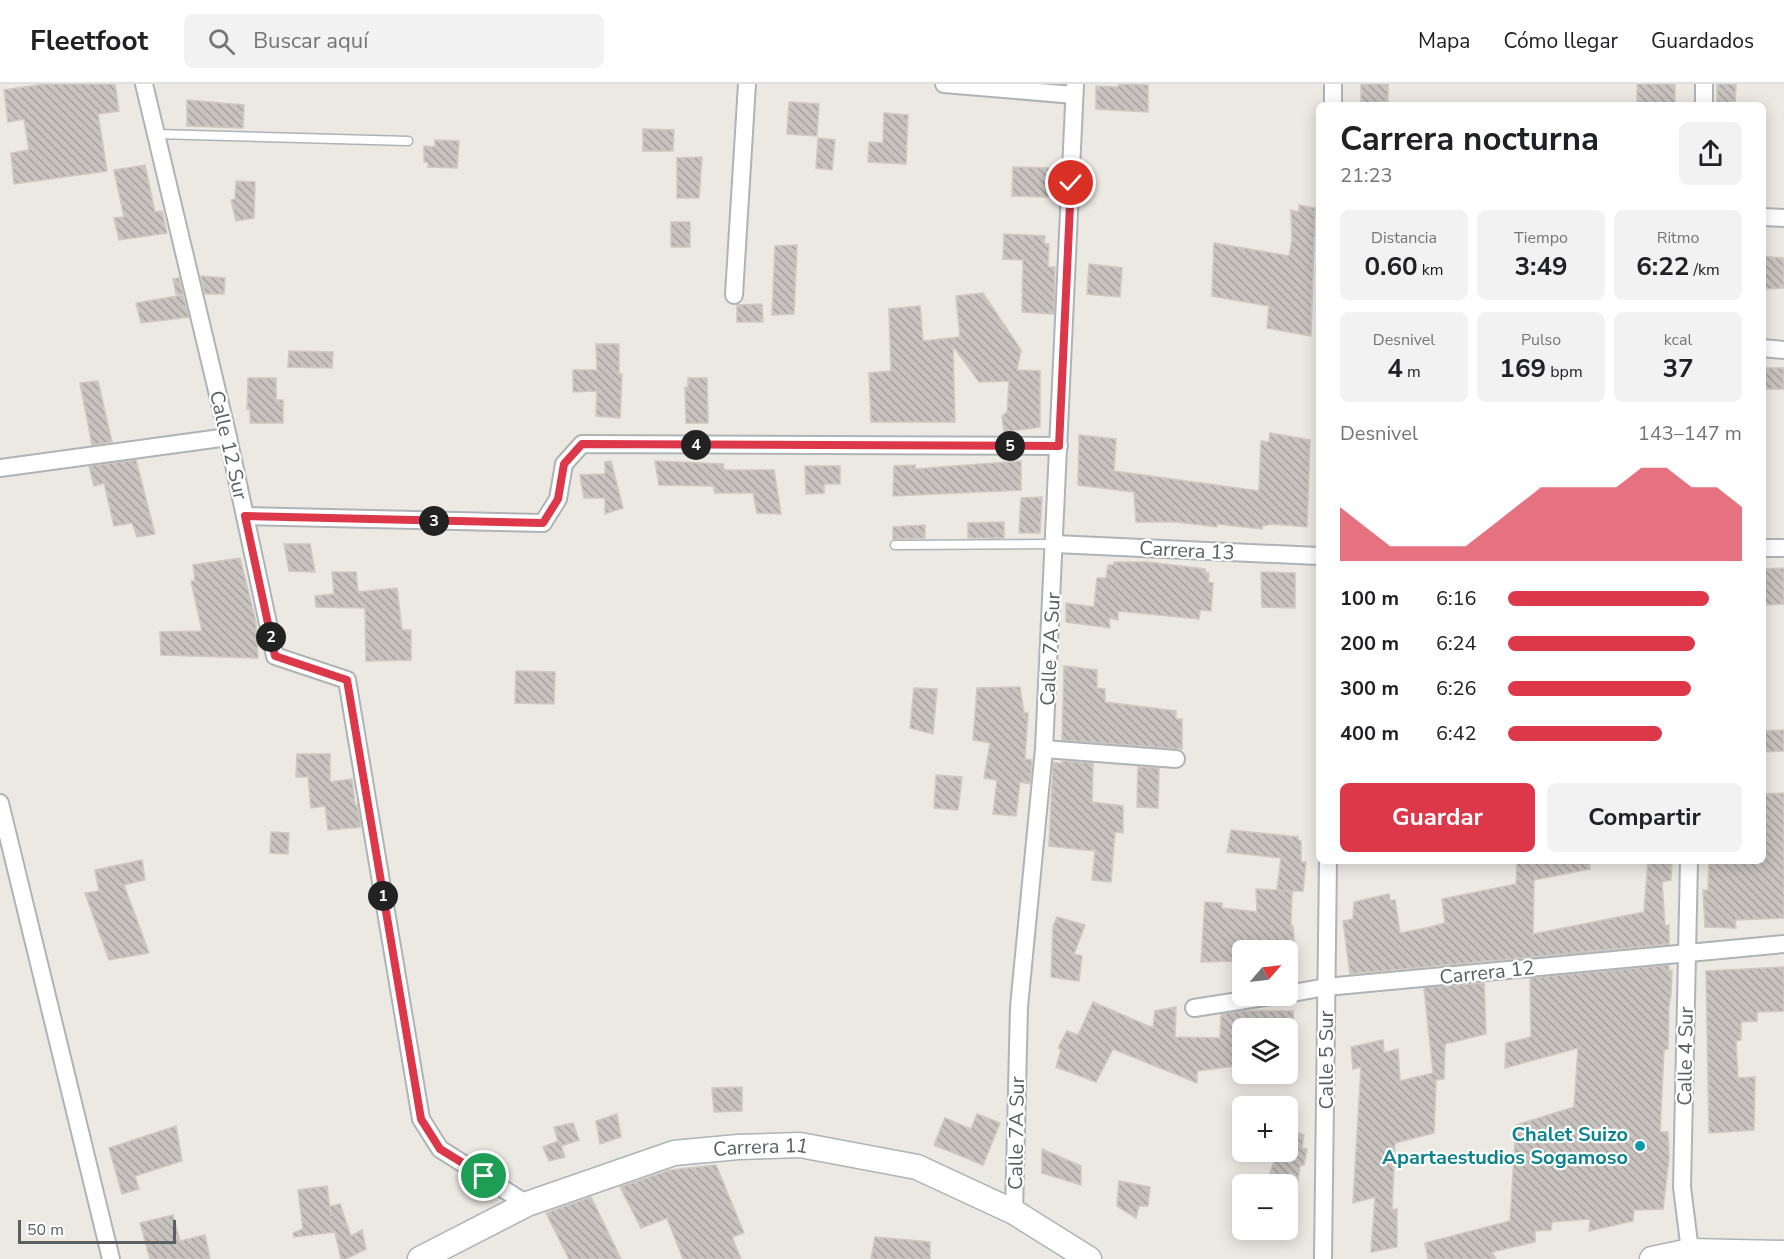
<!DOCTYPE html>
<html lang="es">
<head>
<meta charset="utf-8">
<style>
  :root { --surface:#fff; --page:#f2f2f2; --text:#202124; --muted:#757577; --line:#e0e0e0; --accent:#dd374a }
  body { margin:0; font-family:"Nunito Sans",sans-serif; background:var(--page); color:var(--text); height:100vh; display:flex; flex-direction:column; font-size:22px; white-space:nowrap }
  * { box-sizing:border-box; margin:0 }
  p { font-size:20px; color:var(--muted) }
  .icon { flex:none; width:33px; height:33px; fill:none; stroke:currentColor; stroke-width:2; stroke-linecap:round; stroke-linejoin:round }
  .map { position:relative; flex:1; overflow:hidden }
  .drawer { position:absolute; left:1316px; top:18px; width:450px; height:762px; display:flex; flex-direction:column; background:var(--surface); border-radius:9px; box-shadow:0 3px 15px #0003 }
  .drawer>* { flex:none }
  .needle { width:39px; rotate:62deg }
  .controls { position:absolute; left:1232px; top:856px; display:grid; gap:12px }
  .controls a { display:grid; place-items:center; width:66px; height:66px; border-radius:9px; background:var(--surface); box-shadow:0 3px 15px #0003; font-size:30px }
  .scale { position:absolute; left:18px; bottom:15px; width:158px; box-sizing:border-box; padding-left:6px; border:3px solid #5a5f62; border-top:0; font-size:16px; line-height:21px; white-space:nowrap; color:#5a5f62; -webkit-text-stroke:4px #fff; paint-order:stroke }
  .pin { position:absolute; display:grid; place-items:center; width:51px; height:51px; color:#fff; margin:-26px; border:3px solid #fff; border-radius:50%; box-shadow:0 2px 6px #0007 }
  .km { position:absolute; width:30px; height:30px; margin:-15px; border-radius:50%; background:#222; color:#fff; font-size:16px; line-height:30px; text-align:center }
  .round { display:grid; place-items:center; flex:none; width:63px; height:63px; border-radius:9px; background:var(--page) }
  .overview { display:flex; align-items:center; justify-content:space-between; height:102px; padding:0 24px }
  h1 { font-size:33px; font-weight:700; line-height:45px }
  .stats { display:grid; grid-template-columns:repeat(3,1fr); gap:9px; height:102px; padding:6px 24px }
  .stats div { display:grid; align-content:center; border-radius:9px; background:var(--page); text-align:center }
  .stats b { font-size:26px; font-weight:700 }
  .stats small { font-size:16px; font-weight:400 }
  .stats p { font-size:16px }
  .chart { height:168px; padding:12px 24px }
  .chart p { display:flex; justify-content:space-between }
  .chart svg { width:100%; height:108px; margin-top:6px; fill:var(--accent); opacity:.7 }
  .primary-button { display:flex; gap:12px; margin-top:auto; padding:12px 24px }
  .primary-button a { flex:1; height:69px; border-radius:9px; background:var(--accent); color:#fff; font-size:24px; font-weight:700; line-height:69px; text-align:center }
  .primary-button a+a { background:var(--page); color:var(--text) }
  ul { padding:0 24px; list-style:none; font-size:20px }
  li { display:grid; grid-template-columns:96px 72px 1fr; align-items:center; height:45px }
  li i { height:15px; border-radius:8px; background:var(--accent) }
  header { display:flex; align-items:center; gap:36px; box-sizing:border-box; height:84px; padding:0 30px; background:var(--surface); border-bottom:2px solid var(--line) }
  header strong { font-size:28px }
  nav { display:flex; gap:33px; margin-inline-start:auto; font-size:21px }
  .search { width:420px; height:54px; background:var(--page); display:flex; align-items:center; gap:15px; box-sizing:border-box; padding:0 21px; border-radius:9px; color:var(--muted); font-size:22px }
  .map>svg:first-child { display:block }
  .building { fill:url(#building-back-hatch); stroke:#d0c8c1; stroke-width:1.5 }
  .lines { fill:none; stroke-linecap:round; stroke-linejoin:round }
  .service-casing { stroke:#afb3b6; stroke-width:11 }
  .minor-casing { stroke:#afb3b6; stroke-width:20 }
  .secondary-casing { stroke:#aeb3b6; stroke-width:27 }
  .service { stroke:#fff; stroke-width:8 }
  .minor { stroke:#fff; stroke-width:16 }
  .secondary { stroke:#fff; stroke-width:24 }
  .route-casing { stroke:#fff; stroke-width:12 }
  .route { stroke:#dd374a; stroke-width:8 }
  .culture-dot { fill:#0f9aa8; stroke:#fff; stroke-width:2 }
  .labels { text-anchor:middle; stroke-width:4.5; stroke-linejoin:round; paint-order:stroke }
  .street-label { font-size:20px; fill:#5a5f62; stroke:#fff }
  .culture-label { font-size:20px; font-weight:bold; fill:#0d838f; stroke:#fff; text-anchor:end }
</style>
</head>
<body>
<header>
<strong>Fleetfoot</strong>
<div class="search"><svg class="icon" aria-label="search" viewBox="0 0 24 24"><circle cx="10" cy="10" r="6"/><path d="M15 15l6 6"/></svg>Buscar aquí</div>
<nav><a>Mapa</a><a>Cómo llegar</a><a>Guardados</a></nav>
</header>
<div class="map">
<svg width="1784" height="1175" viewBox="0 0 1784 1175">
  <defs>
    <pattern id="building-back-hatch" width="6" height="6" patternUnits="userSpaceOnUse" patternTransform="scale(1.5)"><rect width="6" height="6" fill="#c8c3bf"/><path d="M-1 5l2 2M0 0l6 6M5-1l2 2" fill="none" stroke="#a5a29f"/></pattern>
  </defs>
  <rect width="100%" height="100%" fill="#ece8e2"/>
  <!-- building -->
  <g class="building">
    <polygon points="45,0 115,0 119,27 98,30 107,87 14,100 11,69 29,66 24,35 8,38 4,6"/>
    <polygon points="1119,0 1148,1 1148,28 1096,25 1096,2 1118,3"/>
    <polygon points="1361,0 1388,0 1388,17 1361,20"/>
    <rect x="1637" y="0" width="38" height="21"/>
    <polygon points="1717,0 1736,0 1735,21 1717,21"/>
    <polygon points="187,16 244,21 243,44 187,42"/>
    <polygon points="789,18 819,20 817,52 787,50"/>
    <polygon points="884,29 908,31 906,80 868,78 869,58 883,59"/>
    <polygon points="643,45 674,46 673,67 643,67"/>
    <polygon points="818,54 835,56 832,86 816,84"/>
    <polygon points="435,56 459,57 457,84 428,83 428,78 424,78 424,62 435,63"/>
    <polygon points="702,73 699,114 677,114 677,74"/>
    <polygon points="145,81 155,128 162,127 167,149 119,156 114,134 124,133 114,86"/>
    <polygon points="1013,83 1049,84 1048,113 1012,112"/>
    <polygon points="236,97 255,98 254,134 236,137 231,116 235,115"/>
    <polygon points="1299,121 1315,124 1311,252 1267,244 1269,222 1212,212 1214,159 1289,172 1292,155 1291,126 1299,128"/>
    <rect x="671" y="138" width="19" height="25"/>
    <polygon points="1004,150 1045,152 1044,160 1049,160 1048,183 1055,183 1054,230 1022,228 1023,176 1003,175"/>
    <polygon points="797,161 794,230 772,231 775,162"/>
    <polygon points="1762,172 1784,174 1784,204 1762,205"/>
    <polygon points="1089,180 1122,184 1120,213 1087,210"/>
    <polygon points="201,192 225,194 224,210 205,210"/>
    <polygon points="179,194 183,210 176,210 173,195"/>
    <polygon points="983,209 1021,266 1017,286 1040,287 1040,343 1004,348 1002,332 1007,328 1009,297 979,298 953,262 955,338 871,338 869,289 891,287 889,225 920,222 923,257 960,253 956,212"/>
    <polygon points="183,211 189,233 141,239 136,219"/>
    <polygon points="762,220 763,238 737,238 737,221"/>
    <polygon points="596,260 619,260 619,290 622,290 620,334 596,332 597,307 573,308 573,286 597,286"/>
    <polygon points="289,267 333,268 332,284 288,283"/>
    <rect x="1762" y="284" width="22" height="21"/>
    <polygon points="248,294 276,294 276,316 283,316 283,339 250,339 250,326 247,325"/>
    <polygon points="688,294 707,294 708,339 686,339 685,303 688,303"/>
    <polygon points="98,297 112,358 92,361 80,299"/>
    <polygon points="1270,349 1310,356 1307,443 1272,440 1262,442 1262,445 1217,440 1217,443 1177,438 1136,438 1134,408 1078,401 1079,351 1116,355 1114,387 1259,407 1261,357 1269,358"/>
    <polygon points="136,376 155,450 137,453 132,439 114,442 104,399 94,402 89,382"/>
    <polygon points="611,377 623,424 605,430 605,414 584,414 580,391 605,390 605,378"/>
    <polygon points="655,377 723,380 724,386 774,386 781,430 757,429 753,409 715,409 713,402 659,401"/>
    <polygon points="1021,377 1021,406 893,412 894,382 915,381 915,385"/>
    <polygon points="805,382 840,382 840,400 824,400 824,409 806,410"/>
    <polygon points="1042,413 1040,449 1019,449 1021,414"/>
    <polygon points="1004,438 1004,454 968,454 968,439"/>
    <polygon points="925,441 925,454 893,455 893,443"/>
    <polygon points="284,460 310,460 315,488 289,487"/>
    <polygon points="240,474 256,538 258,574 161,571 160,548 202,547 191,497 195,497 193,481"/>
    <polygon points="1114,478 1148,478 1205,485 1205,488 1209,489 1208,498 1213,499 1211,527 1200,526 1199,535 1118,527 1118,536 1109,534 1110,544 1066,538 1066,519 1094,523 1097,494 1106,494 1108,481 1114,481"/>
    <polygon points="1784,484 1784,520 1762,521 1762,485"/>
    <polygon points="332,488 356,488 358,508 397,504 402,546 411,546 411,576 366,577 365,524 316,523 315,512 334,510"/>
    <polygon points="1261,488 1295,489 1295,524 1262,523"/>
    <polygon points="1064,582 1097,586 1097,604 1105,605 1105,618 1176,627 1176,635 1182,635 1182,665 1062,656"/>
    <polygon points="516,587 555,588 554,620 515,619"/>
    <polygon points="1020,603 1024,629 1028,629 1025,675 1032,676 1030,700 1020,698 1016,732 993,730 997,696 984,694 990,659 973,656 977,604"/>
    <polygon points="914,604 937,605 933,650 910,644"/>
    <polygon points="1784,646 1784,667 1762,668 1762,647"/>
    <polygon points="297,670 330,670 330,698 352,695 355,721 357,721 361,743 328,746 325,722 311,724 308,693 296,693"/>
    <polygon points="1062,677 1093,679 1092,718 1123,722 1123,749 1115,748 1111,798 1092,796 1095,767 1049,762 1053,678 1062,680"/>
    <polygon points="1138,683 1159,684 1158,724 1137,723"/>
    <polygon points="936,691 962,693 958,726 934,724"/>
    <polygon points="1784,709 1784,834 1735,836 1736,844 1705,843 1703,806 1708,806 1709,777 1762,777 1762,710"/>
    <polygon points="1231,746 1298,753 1298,756 1301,757 1301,778 1306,778 1303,807 1281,807 1292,807 1291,842 1293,842 1295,867 1242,867 1242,877 1201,878 1205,818 1222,819 1222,824 1257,828 1256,805 1277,806 1281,774 1227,768"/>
    <polygon points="271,748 289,749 288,770 270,769"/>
    <polygon points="142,776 145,796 124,801 149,869 109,876 85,809 99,807 95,786"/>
    <polygon points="1517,777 1589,777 1590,785 1534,796 1533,850 1644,828 1648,777 1672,777 1671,796 1662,798 1665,842 1669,841 1669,860 1350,890 1343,837 1353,835 1354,818 1389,810 1390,817 1395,816 1400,849 1426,844 1445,839 1442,815 1516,800"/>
    <polygon points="1057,833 1085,841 1074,870 1082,872 1079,897 1051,893 1053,843"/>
    <polygon points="1669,881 1669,887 1672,886 1671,911 1669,921 1668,965 1664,966 1660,1048 1668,1048 1669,1074 1663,1125 1634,1126 1633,1137 1589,1147 1590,1135 1552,1138 1551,1146 1535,1147 1535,1158 1492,1168 1496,1175 1428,1175 1425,1159 1510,1137 1516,1041 1574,1023 1578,964 1505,984 1506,959 1531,953 1530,894"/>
    <polygon points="1784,883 1784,927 1757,928 1757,937 1741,938 1741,956 1736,957 1738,994 1755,993 1754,1046 1709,1049 1706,887"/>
    <polygon points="1484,899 1486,950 1445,960 1444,995 1436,996 1434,1049 1395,1059 1392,1126 1397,1125 1397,1163 1371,1168 1375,1113 1353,1119 1361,983 1353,985 1351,963 1383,956 1384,969 1398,965 1400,997 1433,989 1424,904"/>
    <polygon points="1093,918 1153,944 1155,927 1176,923 1175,953 1220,954 1221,930 1243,927 1293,927 1294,945 1242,945 1242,981 1197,987 1197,999 1113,965 1096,998 1056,983 1061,966 1058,964 1067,947 1078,951"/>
    <polygon points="742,1003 742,1027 714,1028 712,1004"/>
    <polygon points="617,1030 621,1053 600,1060 596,1037"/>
    <polygon points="977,1030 1000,1039 983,1081 934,1061 945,1034 971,1045"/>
    <polygon points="573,1039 579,1056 561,1062 565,1073 549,1077 543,1063 558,1057 554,1043"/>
    <polygon points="176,1042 182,1077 135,1092 139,1105 122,1110 109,1064"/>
    <polygon points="1287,1044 1304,1051 1302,1064 1307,1065 1304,1081 1300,1082 1298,1098 1294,1098 1289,1112 1287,1111 1287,1101 1268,1095 1277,1068 1287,1068"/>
    <polygon points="1042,1065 1081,1082 1081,1101 1042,1089"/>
    <polygon points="716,1081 744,1149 732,1153 741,1175 683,1175 667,1134 641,1144 620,1103 670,1086"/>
    <polygon points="1119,1097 1150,1103 1148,1122 1139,1122 1136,1134 1117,1122"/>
    <polygon points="327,1102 331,1132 330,1122 340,1120 351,1152 362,1146 366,1165 346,1175 341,1175 335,1148 294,1153 293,1149 303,1145 298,1106"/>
    <polygon points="591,1113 621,1175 569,1175 546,1129"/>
    <polygon points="173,1131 180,1157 205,1151 210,1175 150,1175 140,1139"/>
    <polygon points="875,1153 930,1158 930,1175 871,1175"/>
  </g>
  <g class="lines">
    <!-- service casing -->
    <g class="service-casing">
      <g id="service">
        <polyline points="156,50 408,57"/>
        <polyline points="895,461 1055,460"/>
      </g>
    </g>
    <!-- minor casing -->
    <g class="minor-casing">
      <g id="minor">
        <polyline points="144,0 228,353 275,572 347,596 421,1035 440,1065 527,1120"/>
        <polyline points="944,0 1074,11"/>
        <polyline points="1333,21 1333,0"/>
        <polyline points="1704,21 1704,0"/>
        <polyline points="1762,133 1784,134"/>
        <polyline points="734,211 747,0"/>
        <polyline points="1762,264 1784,266"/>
        <polyline points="0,384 228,353"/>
        <polyline points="245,432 543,439 558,415 564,380 582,360 1059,362"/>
        <polyline points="1055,460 1318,472"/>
        <polyline points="1762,464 1784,464"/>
        <polyline points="1044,665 1176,675"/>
        <polyline points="0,719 111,1175"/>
        <polyline points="1689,777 1682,1103 1690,1167"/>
        <polyline points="1287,910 1326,903 1784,860"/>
        <polyline points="1194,924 1271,912"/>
        <polyline points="1014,1128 1019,923 1044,665 1075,0"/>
        <polyline points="1323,1175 1328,777"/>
      </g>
    </g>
    <!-- secondary casing -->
    <g class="secondary-casing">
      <g id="secondary">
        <path id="s1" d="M420,1175L527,1120L674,1069L738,1063L800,1061L917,1083L1014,1128L1089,1175"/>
        <polyline points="1652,1175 1690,1167 1784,1169"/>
      </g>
    </g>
    <!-- service -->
    <use href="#service" class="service"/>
    <!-- minor -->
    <use href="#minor" class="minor"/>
    <!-- secondary -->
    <use href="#secondary" class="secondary"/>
  </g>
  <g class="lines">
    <!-- route casing -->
    <g class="route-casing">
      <polyline id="route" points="484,1092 440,1065 421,1035 347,596 275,572 245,432 543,439 558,415 564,380 582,360 1059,362 1071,99"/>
    </g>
    <!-- route -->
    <use href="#route" class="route"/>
  </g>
  <!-- markers -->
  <circle class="culture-dot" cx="1640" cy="1062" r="6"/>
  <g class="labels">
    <!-- street labels -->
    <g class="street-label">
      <text transform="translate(229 361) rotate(77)" y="7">Calle 12 Sur</text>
      <text transform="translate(1187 466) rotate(3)" y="7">Carrera 13</text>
      <text transform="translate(1050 565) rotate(-87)" y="7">Calle 7A Sur</text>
      <text transform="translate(1487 888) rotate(-6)" y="7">Carrera 12</text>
      <text transform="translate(1685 972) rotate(-89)" y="7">Calle 4 Sur</text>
      <text transform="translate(1326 976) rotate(-90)" y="7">Calle 5 Sur</text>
      <text transform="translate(1016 1049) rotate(-89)" y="7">Calle 7A Sur</text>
      <text dy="7" stroke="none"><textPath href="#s1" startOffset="363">Carrera 11</textPath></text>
    </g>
    <!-- culture labels -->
    <g class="culture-label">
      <text x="1628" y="1057">Chalet Suizo<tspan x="1628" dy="23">Apartaestudios Sogamoso</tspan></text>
    </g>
  </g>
</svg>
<div class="controls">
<a><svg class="needle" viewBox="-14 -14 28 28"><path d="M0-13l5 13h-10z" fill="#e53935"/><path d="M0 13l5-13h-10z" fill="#757577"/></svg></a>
<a><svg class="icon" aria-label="layers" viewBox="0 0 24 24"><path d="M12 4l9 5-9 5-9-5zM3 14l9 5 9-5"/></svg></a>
<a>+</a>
<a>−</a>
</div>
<div class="scale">50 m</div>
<div class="pin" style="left:484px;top:1092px;background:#1e9e55"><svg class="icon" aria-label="arrive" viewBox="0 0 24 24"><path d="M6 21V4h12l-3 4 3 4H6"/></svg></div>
<div class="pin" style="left:1071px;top:99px;background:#d93025"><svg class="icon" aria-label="check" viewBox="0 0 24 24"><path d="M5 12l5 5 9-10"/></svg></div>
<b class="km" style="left:383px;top:812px">1</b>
<b class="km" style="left:271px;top:553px">2</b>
<b class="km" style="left:434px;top:437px">3</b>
<b class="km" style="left:696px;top:361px">4</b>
<b class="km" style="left:1010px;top:362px">5</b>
<section class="drawer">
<div class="overview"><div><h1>Carrera nocturna</h1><p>21:23</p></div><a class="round"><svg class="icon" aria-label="share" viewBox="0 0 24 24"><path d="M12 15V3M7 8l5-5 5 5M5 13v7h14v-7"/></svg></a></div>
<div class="stats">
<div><p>Distancia</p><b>0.60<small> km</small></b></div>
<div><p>Tiempo</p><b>3:49</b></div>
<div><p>Ritmo</p><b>6:22<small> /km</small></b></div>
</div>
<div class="stats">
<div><p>Desnivel</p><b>4<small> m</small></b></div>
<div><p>Pulso</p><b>169<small> bpm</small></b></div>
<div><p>kcal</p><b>37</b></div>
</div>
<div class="chart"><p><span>Desnivel</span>143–147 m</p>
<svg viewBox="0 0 160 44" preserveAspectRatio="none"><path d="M0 44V22L10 30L20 38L30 38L40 38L50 38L60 30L70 22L80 14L90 14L100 14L110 14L120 6L130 6L140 14L150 14L160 22V44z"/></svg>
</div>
<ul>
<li><b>100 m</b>6:16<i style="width:86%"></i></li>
<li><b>200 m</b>6:24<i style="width:80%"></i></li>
<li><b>300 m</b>6:26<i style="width:78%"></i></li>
<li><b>400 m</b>6:42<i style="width:66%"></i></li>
</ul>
<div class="primary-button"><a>Guardar</a><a>Compartir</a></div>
</section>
</div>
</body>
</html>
